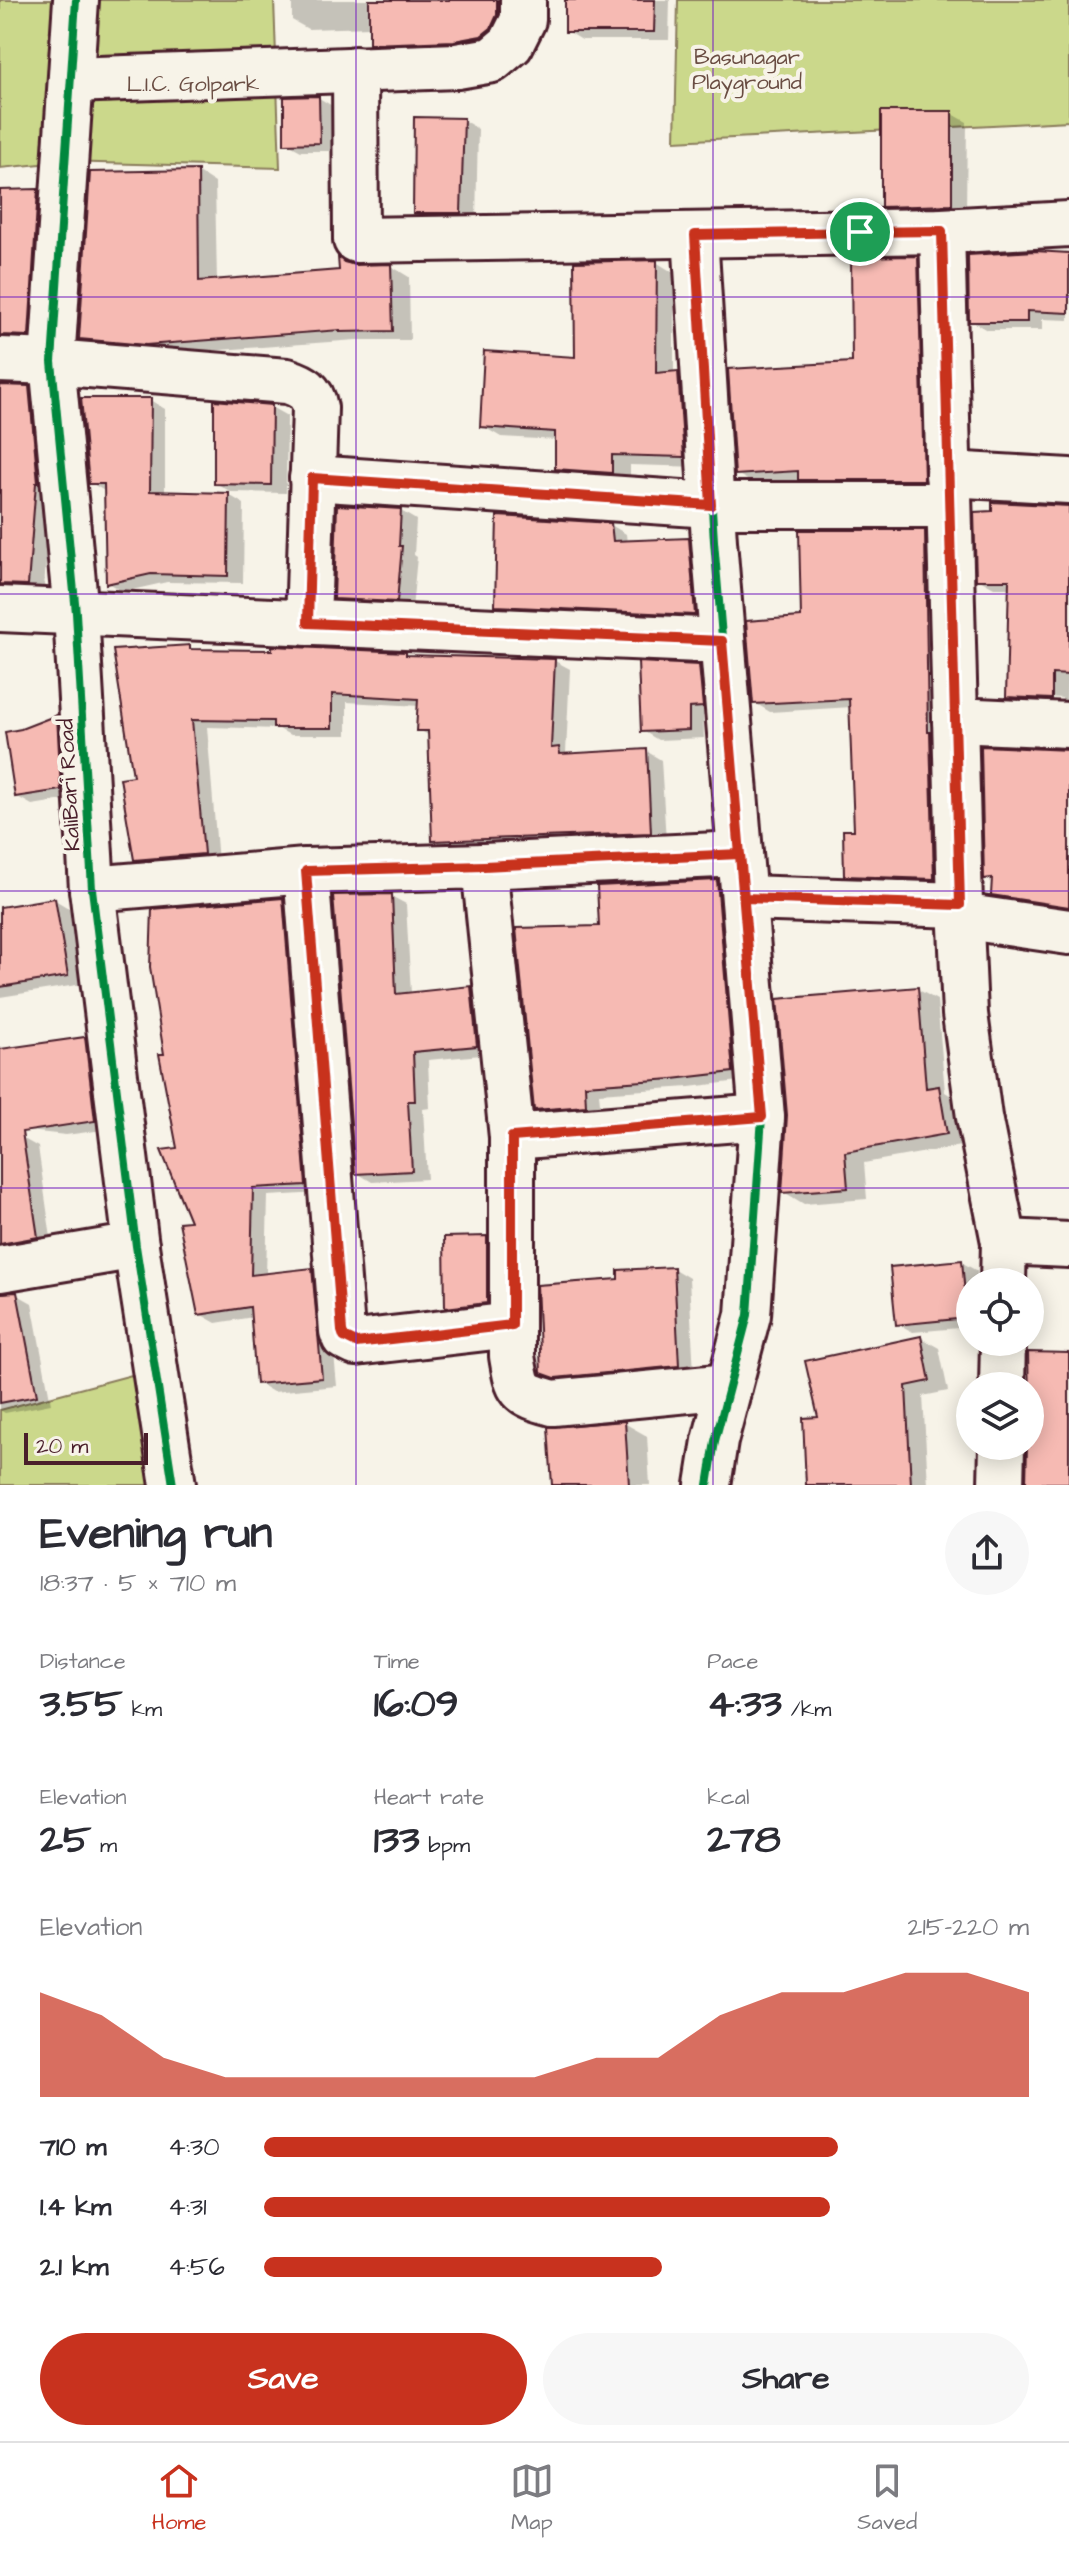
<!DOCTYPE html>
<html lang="en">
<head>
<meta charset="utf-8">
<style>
  :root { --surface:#fff; --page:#f7f7f7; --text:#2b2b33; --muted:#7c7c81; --line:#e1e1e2; --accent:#c8321e }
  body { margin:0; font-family:"Architects Daughter",sans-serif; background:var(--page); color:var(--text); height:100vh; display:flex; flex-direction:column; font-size:30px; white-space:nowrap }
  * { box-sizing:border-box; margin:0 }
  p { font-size:26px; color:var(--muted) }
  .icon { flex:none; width:44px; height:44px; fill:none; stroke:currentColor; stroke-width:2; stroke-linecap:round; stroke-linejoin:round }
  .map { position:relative; height:1485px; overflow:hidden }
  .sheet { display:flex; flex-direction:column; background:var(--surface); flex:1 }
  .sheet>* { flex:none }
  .controls { position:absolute; left:956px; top:1268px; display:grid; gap:16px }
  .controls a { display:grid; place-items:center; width:88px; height:88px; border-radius:50%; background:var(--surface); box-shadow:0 4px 20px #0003; font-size:40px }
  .scale { position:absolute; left:24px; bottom:20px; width:124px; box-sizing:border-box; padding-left:8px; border:4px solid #4a1f2b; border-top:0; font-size:22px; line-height:28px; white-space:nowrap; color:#4a1f2b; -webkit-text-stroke:6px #f7f3e8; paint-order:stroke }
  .pin { position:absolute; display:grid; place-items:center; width:68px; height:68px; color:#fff; margin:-34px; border:4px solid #fff; border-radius:50%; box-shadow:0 2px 8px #0007 }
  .round { display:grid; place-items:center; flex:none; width:84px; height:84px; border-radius:42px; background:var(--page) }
  .head { display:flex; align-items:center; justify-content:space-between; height:136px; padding:0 40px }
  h1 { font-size:44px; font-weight:700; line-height:60px }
  .metrics { display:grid; grid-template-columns:repeat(3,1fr); gap:12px; height:136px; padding:8px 40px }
  .metrics div { display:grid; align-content:center }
  .metrics b { font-size:40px; font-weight:700 }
  .metrics small { font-size:22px; font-weight:400 }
  .metrics p { font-size:22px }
  .chart { height:224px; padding:16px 40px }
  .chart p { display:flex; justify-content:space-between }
  .chart svg { width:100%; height:144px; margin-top:8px; fill:var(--accent); opacity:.7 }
  .cta { display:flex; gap:16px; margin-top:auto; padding:16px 40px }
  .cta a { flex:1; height:92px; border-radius:48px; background:var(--accent); color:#fff; font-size:32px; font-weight:700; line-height:92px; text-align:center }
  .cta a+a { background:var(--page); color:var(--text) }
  ul { padding:0 40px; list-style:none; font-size:26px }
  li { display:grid; grid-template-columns:128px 96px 1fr; align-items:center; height:60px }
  li i { height:20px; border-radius:10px; background:var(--accent) }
  .menu { display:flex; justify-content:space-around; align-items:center; height:112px; border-top:2px solid var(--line); background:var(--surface); font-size:22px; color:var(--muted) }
  .menu a { display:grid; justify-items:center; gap:4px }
  .menu .on { color:var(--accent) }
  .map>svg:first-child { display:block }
  .green { fill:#cbd88b; stroke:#8a7c5b; stroke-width:2 }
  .shadow { fill:#0003; fill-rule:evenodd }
  .building { fill:#f6bab3; stroke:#4a1f2b; stroke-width:2 }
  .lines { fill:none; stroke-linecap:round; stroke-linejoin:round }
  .minor-casing { stroke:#4a1f2b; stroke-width:50 }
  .minor { stroke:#f7f3e8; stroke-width:44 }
  .cycleway-casing { stroke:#f7f3e8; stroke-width:13 }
  .cycleway { stroke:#00873e; stroke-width:8 }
  .route-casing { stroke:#fff; stroke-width:16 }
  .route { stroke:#c8321e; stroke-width:10 }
  .grid { fill:none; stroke:#7b2cbf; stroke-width:2; stroke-opacity:0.55 }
  .labels { text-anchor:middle; stroke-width:8; stroke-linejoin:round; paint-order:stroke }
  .park-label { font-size:22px; fill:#6a4d43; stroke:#f7f3e8 }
  .street-label { font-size:22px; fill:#4a1f2b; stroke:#f7f3e8 }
</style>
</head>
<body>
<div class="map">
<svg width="1069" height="1485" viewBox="0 0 1069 1485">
  <rect width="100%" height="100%" fill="#f7f3e8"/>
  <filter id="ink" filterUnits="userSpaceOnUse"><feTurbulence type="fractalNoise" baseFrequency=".0125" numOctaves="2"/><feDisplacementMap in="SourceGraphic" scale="16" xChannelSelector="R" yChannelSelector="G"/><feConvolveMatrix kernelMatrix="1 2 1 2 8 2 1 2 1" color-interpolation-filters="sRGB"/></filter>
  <g filter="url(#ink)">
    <!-- green -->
    <g class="green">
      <polygon points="0,0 274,0 280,168 62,162 0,168"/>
      <polygon points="678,0 1069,0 1069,121 675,141"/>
      <polygon points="158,1368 179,1485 0,1485 0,1410"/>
    </g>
    <!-- shadow -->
    <g class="shadow">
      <polygon points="292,0 512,0 497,44 386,52 371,43 371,27 308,29 292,20"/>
      <polygon points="567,0 670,0 669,40 582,40 567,31"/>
      <polygon points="319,98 334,107 334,151 301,151 286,143"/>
      <polygon points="951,113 967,122 966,213 899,215 883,206"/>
      <polygon points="463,120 478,129 476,221 430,221 415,212"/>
      <polygon points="198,172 215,183 217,282 341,272 349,265 391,266 409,277 410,340 356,340 165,354 98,348 81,338"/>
      <polygon points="38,191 53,200 44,344 0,350 0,192"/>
      <polygon points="1069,255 1069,320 1042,319 1042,330 987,330 971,321"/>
      <polygon points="917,258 938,270 944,491 821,491 807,483 758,486 737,474 854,364"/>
      <polygon points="656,262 674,273 674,374 696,384 701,467 630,465 630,482 575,479 557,468 557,440 501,437 482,426 577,359"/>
      <polygon points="0,387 29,388 44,397 51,491 44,589 0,586"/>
      <polygon points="150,400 165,409 165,494 229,495 244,504 243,583 167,582 123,592 108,583 106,492 91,483"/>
      <polygon points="271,407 287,416 286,493 231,492 216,483"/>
      <path d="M1069,508V682H1067L1066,707L1024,705L1008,696L1010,588H994L978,579ZM1021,696L1062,698V702L1021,700Z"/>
      <polygon points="401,511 416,520 414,555 417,557 412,609 351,607 336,598"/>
      <polygon points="611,525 626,534 627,543 688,540 704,548 710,622 512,614 497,605"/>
      <polygon points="924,532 940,541 949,887 862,884 846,875 856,832 852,707 770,712 755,703 803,619"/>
      <polygon points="190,647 197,651 405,654 410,657 555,661 570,669 566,753 569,755 646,751 661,760 666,841 449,849 434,840 430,736 419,730 420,706 347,702 347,735 290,735 279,729 207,727 218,862 151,868 136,859 135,778"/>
      <polygon points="699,667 714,676 717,715 703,716 704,738 658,740 643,731"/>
      <polygon points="57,717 72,726 76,798 32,805 16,796 21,731"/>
      <polygon points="1069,752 1069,913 1011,905 993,894 994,882 986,878"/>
      <polygon points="717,882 732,891 748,1080 689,1087 599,1093 601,1114 552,1118 536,1109 601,928"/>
      <polygon points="391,896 406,904 411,994 471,988 486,997 492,1054 428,1060 430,1108 423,1109 427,1179 372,1182 357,1173"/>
      <polygon points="55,900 70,909 83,984 0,997 0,909"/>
      <polygon points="283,900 298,909 320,1193 268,1196 266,1275 312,1270 327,1279 337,1386 273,1392 258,1383 253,1317 216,1323 200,1314 193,1223 179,1150 167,1055"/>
      <polygon points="917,989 937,1000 945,1092 958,1100 966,1145 864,1163 867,1199 804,1204 784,1192"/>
      <polygon points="85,1039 100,1048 110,1129 66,1135 0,1128 0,1051"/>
      <polygon points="22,1138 38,1147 52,1245 0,1258 0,1143"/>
      <polygon points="486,1238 502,1246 502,1311 463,1315 447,1306"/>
      <polygon points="961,1262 977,1271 978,1282 970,1282 970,1327 913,1332 898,1324"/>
      <polygon points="674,1269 689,1278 694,1374 559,1381 543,1372 620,1281"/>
      <polygon points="0,1294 16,1294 32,1303 51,1404 5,1413 0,1410"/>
      <polygon points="921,1338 939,1348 948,1391 923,1396 928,1485 808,1485 820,1419"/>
      <polygon points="1069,1355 1069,1485 1033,1485 1028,1482 1029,1446"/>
      <polygon points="624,1423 647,1436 650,1485 554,1485"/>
    </g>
    <!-- building -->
    <g class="building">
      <polygon points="369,0 497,0 497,15 491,28 481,36 454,41 369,44"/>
      <polygon points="565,0 655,0 654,32 565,32"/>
      <polygon points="319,96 320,143 284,144 284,97"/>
      <polygon points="881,111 952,111 952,205 881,207"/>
      <polygon points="414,117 464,118 461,213 413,213"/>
      <polygon points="198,170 199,281 339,270 338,257 344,262 356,265 391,264 393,331 340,332 340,330 146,345 79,339 90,172"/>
      <polygon points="38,189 29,336 0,335 0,190"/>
      <polygon points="1035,251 1069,253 1069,313 1027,311 1027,322 969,322 968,255"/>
      <polygon points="918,256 924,480 798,480 798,471 735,475 728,369 852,362 851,257"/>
      <polygon points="657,260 656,373 678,371 684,457 612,455 612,473 555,469 555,432 480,427 484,351 575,357 574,262"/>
      <polygon points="0,385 29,386 38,483 36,483 28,585 0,584"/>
      <polygon points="81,398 151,398 150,491 229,493 228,576 151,574 106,584 104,484 89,484"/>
      <polygon points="214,400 272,405 271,485 214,484"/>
      <polygon points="992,502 1069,506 1069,675 1052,674 1052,699 1006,697 1009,580 976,580 974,512 992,511"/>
      <polygon points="337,505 401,509 399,546 402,546 397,602 334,599"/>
      <polygon points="497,516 611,523 613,541 689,538 695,615 495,606"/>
      <polygon points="799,530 925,530 928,732 930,732 934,879 844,876 843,830 854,830 849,699 753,704 746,621 801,617"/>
      <polygon points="190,645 190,649 272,650 272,646 406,652 406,655 555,659 551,748 559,747 560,754 647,749 651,833 432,841 428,731 416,731 418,699 332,694 332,728 273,728 273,721 192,720 204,854 134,860 120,778 133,776 113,650"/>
      <polygon points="638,662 699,665 703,707 689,708 689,730 641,732"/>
      <polygon points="57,715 61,790 15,797 5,732 21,729"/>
      <polygon points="981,746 1069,750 1069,907 991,895 992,878 984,879"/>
      <polygon points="717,880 733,1072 673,1079 585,1085 586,1106 534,1110 516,928 599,926 597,886"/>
      <polygon points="392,894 396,994 471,986 477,1046 413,1052 415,1101 408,1101 412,1171 355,1174 333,895"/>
      <polygon points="55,898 68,976 0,987 0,907"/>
      <polygon points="283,898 306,1185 253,1188 251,1275 312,1268 322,1378 256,1384 250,1307 198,1315 179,1222 190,1221 161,1150 177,1148 159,1054 164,1054 150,967 152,909"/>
      <polygon points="918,987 926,1088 939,1086 947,1134 845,1152 848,1188 782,1193 787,1115 777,999"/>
      <polygon points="85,1037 95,1121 22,1132 38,1237 0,1244 0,1049"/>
      <polygon points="487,1236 487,1303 445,1308 444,1237"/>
      <polygon points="962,1260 967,1318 896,1325 890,1267"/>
      <polygon points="674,1267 679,1366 555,1378 541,1373 537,1285 618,1279 618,1270"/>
      <polygon points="17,1292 37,1396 0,1403 0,1293"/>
      <polygon points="921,1336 930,1381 906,1386 911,1485 806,1485 803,1418 818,1417 805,1361"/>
      <polygon points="1028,1352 1069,1353 1069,1483 1026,1483 1027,1446 1030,1446"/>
      <polygon points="625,1421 629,1485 552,1485 548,1427"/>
    </g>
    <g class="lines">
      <!-- minor casing -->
      <g class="minor-casing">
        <g id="minor">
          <polyline points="76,0 52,362 76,613 92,889 136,1246 173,1485"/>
          <polyline points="355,69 356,240 942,231 1069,224"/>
          <polyline points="71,80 457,66 492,60 511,44 523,20 523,0"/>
          <polyline points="942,231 960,905 965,1014 979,1117 1004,1242 1003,1282"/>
          <polyline points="695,235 714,541 762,1117 748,1315 715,1441 708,1485"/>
          <path d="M0,360L52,362L287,381C303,386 312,391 315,408L308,623"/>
          <polyline points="948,474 1069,481"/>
          <polyline points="312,478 711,505 949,505"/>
          <polyline points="0,609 722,641"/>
          <polyline points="955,720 1069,725"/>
          <polyline points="484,866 740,854"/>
          <polyline points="306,871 342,1331 344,1337 356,1343 512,1325"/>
          <polyline points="92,889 306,871 484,866 512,1137 762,1117"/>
          <polyline points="744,898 960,905"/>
          <polyline points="960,916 1069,932"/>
          <path d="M512,1137V1356C518,1392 518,1393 553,1403L729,1386"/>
          <polyline points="1004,1242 1069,1245"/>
          <polyline points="0,1269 136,1246"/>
          <polyline points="1002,1386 1003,1342"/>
          <polyline points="1001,1485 1002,1446"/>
        </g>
      </g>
      <!-- minor -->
      <use href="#minor" class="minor"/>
      <!-- cycleway casing -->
      <g class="cycleway-casing">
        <g id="cycleway">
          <polyline points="76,0 52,362 76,613 92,889 136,1246 173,1485"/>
          <polyline points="695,235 714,541 762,1117 748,1315 715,1441 708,1485"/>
        </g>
      </g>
      <!-- cycleway -->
      <use href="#cycleway" class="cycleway"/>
    </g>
  </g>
  <g class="lines" filter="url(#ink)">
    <!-- route casing -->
    <g class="route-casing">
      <path id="route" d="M860,232L695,235L711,505L312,478L308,623L722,641C736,800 749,959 762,1117L512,1137V1325L356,1343L344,1337L342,1331L306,871L484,866L740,854L744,898L960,905L942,231L860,232"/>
    </g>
    <!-- route -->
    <use href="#route" class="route"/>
  </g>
  <!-- grid -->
  <path class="grid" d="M356,0V1485M713,0V1485M0,297H1069M0,594H1069M0,891H1069M0,1188H1069"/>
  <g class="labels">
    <!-- park labels -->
    <g class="park-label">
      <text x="747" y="64">Basunagar<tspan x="747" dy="25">Playground</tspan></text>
      <text x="193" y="91">L.I.C. Golpark</text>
    </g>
    <!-- street labels -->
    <g class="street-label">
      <text transform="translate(68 785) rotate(-93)" y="8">KaliBari Road</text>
    </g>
  </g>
</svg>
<div class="controls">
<a><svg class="icon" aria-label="locate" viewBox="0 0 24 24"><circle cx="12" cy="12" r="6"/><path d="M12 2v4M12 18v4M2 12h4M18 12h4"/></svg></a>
<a><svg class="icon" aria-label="layers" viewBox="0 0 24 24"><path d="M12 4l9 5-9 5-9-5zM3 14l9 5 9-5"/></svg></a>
</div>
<div class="scale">20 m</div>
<div class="pin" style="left:860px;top:232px;background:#1e9e55"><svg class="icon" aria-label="arrive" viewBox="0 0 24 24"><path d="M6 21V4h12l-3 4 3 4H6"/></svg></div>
</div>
<section class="sheet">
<div class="head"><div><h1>Evening run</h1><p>18:37 · 5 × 710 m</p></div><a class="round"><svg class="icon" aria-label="share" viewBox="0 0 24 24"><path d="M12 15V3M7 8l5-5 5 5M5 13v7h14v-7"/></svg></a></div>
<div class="metrics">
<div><p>Distance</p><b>3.55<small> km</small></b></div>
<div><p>Time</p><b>16:09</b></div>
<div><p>Pace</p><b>4:33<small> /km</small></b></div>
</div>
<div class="metrics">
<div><p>Elevation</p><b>25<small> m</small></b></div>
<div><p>Heart rate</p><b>133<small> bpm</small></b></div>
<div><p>kcal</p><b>278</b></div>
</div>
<div class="chart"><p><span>Elevation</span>215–220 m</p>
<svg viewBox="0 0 160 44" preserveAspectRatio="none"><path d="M0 44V12L10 19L20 32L30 38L40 38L50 38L60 38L70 38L80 38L90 32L100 32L110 19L120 12L130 12L140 6L150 6L160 12V44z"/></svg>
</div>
<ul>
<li><b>710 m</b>4:30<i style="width:75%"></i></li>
<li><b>1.4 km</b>4:31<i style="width:74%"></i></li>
<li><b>2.1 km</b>4:56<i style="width:52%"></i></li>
</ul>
<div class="cta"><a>Save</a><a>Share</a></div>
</section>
<nav class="menu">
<a class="on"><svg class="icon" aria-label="home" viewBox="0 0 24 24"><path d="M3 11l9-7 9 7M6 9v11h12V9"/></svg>Home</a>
<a><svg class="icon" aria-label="map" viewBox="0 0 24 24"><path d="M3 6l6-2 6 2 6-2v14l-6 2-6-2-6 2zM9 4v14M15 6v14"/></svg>Map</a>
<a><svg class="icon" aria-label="saved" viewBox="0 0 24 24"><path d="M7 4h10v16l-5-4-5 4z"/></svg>Saved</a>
</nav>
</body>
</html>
